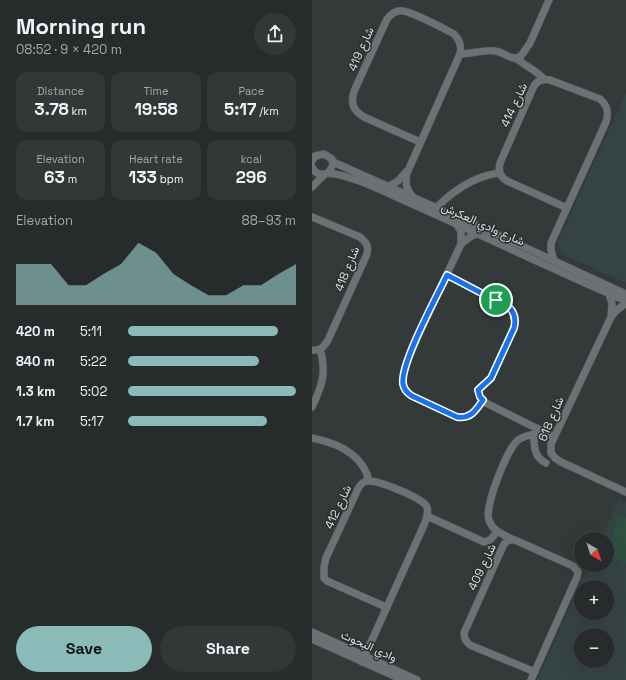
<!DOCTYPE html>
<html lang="en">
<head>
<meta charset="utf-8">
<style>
  :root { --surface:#272b2c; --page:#333738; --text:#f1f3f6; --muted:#a4a7a9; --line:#434748; --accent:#8bbbb9 }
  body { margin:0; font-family:"Space Grotesk",Vazirmatn,sans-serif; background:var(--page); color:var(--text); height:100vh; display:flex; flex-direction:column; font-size:15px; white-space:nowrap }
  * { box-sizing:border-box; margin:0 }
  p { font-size:13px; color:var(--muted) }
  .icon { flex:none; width:22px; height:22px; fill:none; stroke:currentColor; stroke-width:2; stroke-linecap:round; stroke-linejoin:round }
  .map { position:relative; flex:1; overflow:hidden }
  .drawer { display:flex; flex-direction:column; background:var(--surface); width:312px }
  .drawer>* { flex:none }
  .needle { width:26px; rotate:141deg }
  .fabs { position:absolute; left:262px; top:532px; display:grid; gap:8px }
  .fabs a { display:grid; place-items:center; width:40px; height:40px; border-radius:50%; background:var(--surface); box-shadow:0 4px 16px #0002,0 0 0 1px var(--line); font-size:20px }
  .pin { position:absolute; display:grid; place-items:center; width:34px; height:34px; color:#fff; margin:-17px; border:2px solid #fff; border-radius:50%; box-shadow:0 1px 4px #0007 }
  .round { display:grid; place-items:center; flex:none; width:42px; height:42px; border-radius:21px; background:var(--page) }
  .overview { display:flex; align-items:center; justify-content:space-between; height:68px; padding:0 16px }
  h1 { font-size:22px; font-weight:600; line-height:30px }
  .metrics { display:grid; grid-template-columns:repeat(3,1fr); gap:6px; height:68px; padding:4px 16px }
  .metrics div { display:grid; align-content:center; border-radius:10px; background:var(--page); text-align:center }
  .metrics b { font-size:17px; font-weight:600 }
  .metrics small { font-size:11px; font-weight:400 }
  .metrics p { font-size:11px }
  .chart { height:112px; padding:8px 16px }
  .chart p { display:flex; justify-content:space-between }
  .chart svg { width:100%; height:72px; margin-top:4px; fill:var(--accent); opacity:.7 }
  .cta { display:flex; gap:8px; margin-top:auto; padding:8px 16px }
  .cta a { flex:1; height:46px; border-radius:24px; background:var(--accent); color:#111; font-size:16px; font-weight:600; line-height:46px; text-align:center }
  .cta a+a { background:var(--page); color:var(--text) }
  ul { padding:0 16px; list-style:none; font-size:13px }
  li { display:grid; grid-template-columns:64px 48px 1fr; align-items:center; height:30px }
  li i { height:10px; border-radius:5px; background:var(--accent) }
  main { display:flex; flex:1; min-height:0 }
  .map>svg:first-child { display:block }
  .built { fill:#364345; fill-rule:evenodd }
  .green { fill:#2d5140 }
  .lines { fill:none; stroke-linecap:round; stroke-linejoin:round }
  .street-casing { stroke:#515556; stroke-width:8 }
  .street { stroke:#6c7273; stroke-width:7 }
  .route-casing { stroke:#fff; stroke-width:8 }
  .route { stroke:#1a73e8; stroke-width:5 }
  .labels { text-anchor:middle; stroke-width:3; stroke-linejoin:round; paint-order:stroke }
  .street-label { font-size:12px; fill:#dbdedf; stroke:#2a2f2f }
</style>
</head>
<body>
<main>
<section class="drawer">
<div class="overview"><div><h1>Morning run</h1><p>08:52 · 9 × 420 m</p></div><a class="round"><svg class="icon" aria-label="share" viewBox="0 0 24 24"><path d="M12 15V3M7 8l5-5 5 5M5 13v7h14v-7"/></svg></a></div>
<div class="metrics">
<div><p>Distance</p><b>3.78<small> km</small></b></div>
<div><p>Time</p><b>19:58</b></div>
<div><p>Pace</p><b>5:17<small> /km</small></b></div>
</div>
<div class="metrics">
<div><p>Elevation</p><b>63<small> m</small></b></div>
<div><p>Heart rate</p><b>133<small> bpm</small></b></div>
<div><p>kcal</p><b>296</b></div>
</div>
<div class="chart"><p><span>Elevation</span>88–93 m</p>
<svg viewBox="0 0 160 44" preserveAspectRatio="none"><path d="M0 44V19L10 19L20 19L30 32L40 32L50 25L60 19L70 6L80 12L90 25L100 32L110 38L120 38L130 32L140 32L150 25L160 19V44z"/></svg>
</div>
<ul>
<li><b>420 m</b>5:11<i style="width:89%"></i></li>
<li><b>840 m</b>5:22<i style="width:78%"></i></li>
<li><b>1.3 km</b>5:02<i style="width:100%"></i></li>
<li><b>1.7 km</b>5:17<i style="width:83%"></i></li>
</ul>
<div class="cta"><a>Save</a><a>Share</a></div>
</section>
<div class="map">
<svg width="314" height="680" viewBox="0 0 314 680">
  <rect width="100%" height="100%" fill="#34393a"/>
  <!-- built -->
  <g class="built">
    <polygon points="314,93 314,283 252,255 245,243"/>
    <path d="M307,500L314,503V680H225L277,565H295V539H289ZM269,587H295V613H269ZM269,635H295V661H269Z"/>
  </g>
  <!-- green -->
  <polygon class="green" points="308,516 314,518 314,563 295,556 295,547"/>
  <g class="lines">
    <!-- street casing -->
    <g class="street-casing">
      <g id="street">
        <path d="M148,54C159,54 174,49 183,51C193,52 199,62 209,56L218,43L237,0"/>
        <path d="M204,58C213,66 224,70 232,79"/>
        <path d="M0,161L3,156L12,154L20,159L21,165L16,173C9,176 3,174 0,167"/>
        <polyline points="21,162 186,235 314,294"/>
        <path d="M16,173C45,176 80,196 107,207C176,238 244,271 314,301"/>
        <polyline points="77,186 86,181 94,172"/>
        <polyline points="0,187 13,174"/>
        <path d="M101,197C94,190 93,183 95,173L148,54C150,46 148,40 142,34C133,29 100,12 91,11C84,10 79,14 75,19L43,89C38,102 40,110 52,117L108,142"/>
        <path d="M128,204C145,188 164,176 187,173"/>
        <path d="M0,217L48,237C54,242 57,246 55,254L16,340C12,347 8,351 0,350"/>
        <path d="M144,224L149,231V244L99,351C93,365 84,386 100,396L145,417C159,419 164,410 171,400"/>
        <polyline points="149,244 158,237 166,233"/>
        <path d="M242,261L239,250V243L294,122C297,113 296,106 288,99L238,80C230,78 224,81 221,88L188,163C186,171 188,177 195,181L255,208"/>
        <path d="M135,275L194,306C203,311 205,319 202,328L179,378L166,390L168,397L174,403L242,437"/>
        <polyline points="297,294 300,303 299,317"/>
        <polyline points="314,303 305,310 299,317 239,444 239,453 243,458 249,462 314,492"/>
        <path d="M0,407C10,386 15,372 8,349"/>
        <path d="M222,435C222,447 222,457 234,463"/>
        <path d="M0,438C25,443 51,454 57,481"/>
        <polyline points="115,516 172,542 178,540 185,532"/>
        <path d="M200,539C191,534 180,531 177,520C172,507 195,449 206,440C213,435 224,434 232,432"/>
        <polyline points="0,632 105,680"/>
        <polyline points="0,639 91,680"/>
        <path d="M50,662L112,525C114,520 117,513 115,507C111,498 66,480 56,481C51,481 47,486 45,491L14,558L12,567V578L15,581L74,607"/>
        <path d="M219,680L265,577L266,572L261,566L203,540C197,539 194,541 191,546L152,633C152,638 154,642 158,645L223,672"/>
      </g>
    </g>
    <!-- street -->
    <use href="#street" class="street"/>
  </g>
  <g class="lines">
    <!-- route casing -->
    <g class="route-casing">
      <path id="route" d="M135,275L198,308C203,314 204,320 202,328L179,378L166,390L168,397L171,400C164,410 159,419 145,417L100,396C95,393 92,389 91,384C88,364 125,296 135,275Z"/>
    </g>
    <!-- route -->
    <use href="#route" class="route"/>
  </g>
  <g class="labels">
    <!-- street labels -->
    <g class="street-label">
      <text transform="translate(49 49) rotate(-66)" y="4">شارع 419</text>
      <text transform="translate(202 105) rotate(-65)" y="4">شارع 414</text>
      <text transform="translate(171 224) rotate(24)" y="4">شارع وادي العكرش</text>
      <text transform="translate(35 269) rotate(-68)" y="4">شارع 418</text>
      <text transform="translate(239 419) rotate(-67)" y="4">شارع 618</text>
      <text transform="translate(26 507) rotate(-65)" y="4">شارع 412</text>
      <text transform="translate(170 567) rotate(-65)" y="4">شارع 409</text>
      <text transform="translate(57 646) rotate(24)" y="4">وادي البحوث</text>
    </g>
  </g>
</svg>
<div class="fabs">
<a><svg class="needle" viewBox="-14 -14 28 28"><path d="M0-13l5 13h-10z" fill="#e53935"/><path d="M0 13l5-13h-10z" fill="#a4a7a9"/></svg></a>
<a>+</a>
<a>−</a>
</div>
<div class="pin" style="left:184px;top:300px;background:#1e9e55"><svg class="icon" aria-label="arrive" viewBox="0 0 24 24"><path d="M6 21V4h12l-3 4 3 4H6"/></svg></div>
</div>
</main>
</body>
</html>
